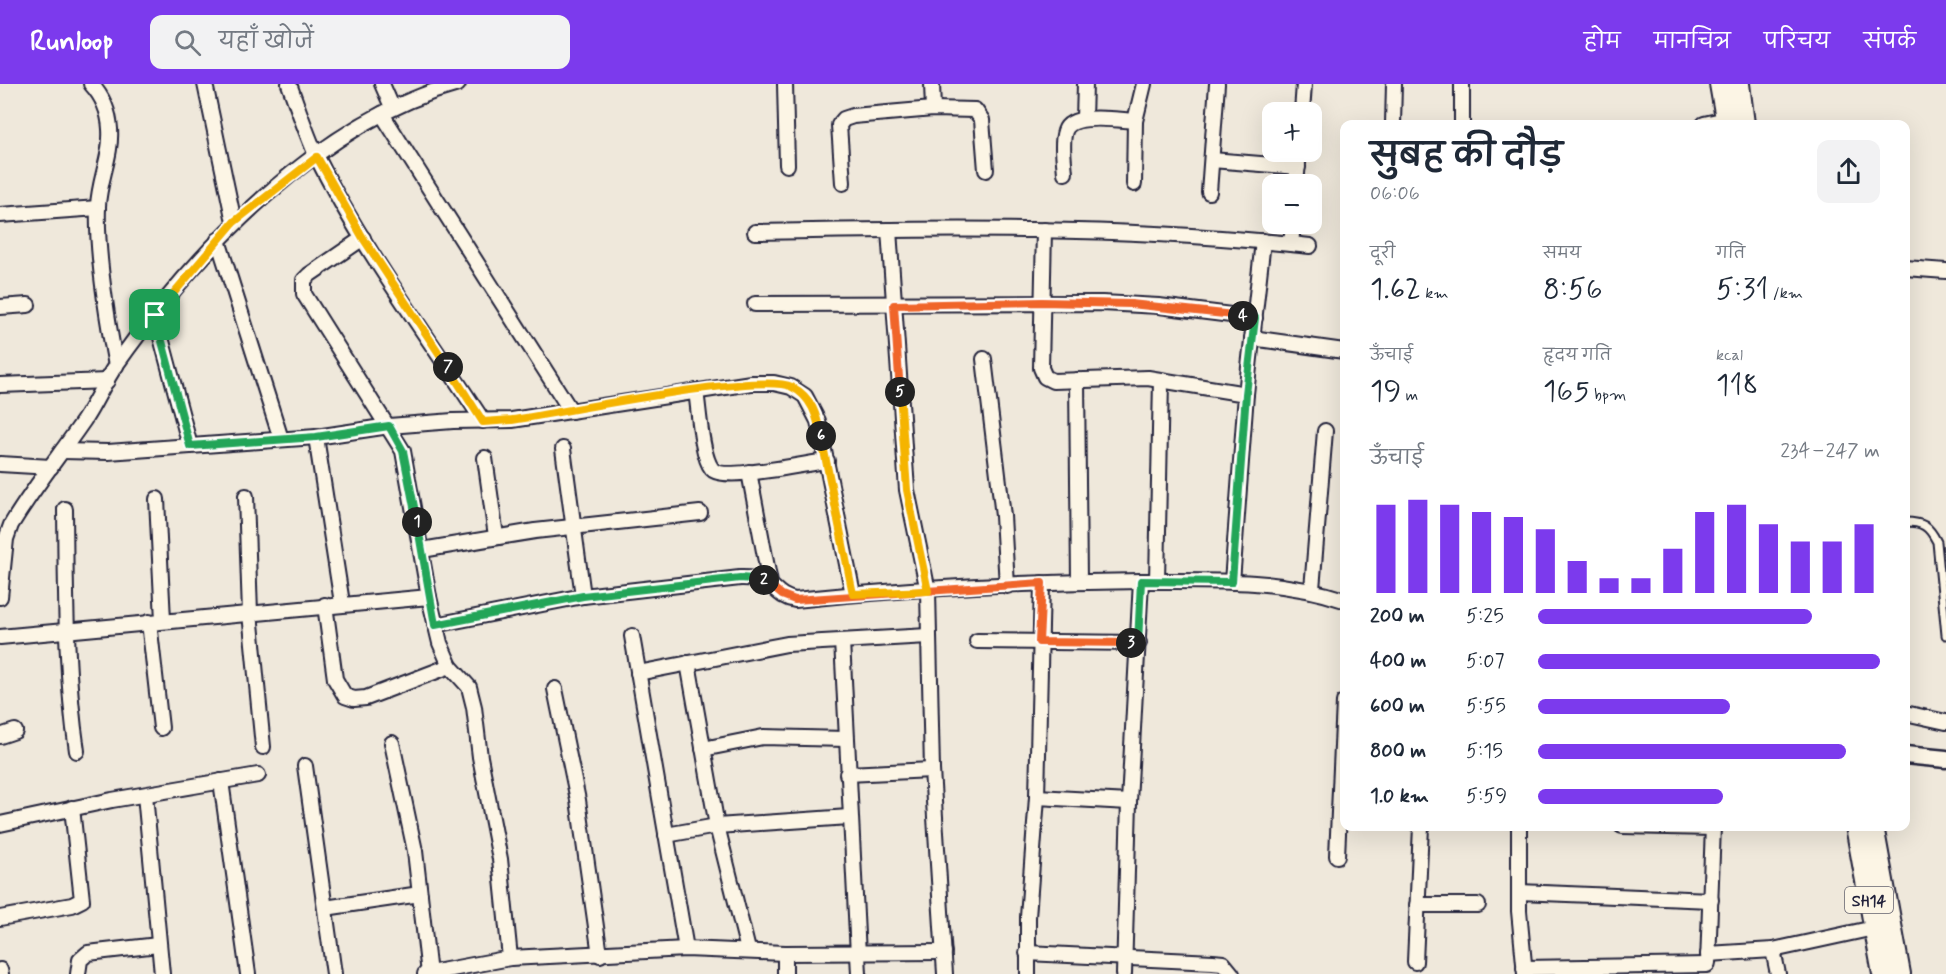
<!DOCTYPE html>
<html lang="hi">
<head>
<meta charset="utf-8">
<style>
  :root { --surface:#fff; --page:#f2f2f3; --text:#1f2937; --muted:#747a83; --accent:#7c3aed }
  body { margin:0; font-family:Mynerve,"Playpen Sans Deva",sans-serif; background:var(--page); color:var(--text); height:100vh; display:flex; flex-direction:column; font-size:22px; white-space:nowrap }
  * { box-sizing:border-box; margin:0 }
  p { font-size:20px; color:var(--muted) }
  .icon { flex:none; width:33px; height:33px; fill:none; stroke:currentColor; stroke-width:2; stroke-linecap:round; stroke-linejoin:round }
  .map { position:relative; flex:1; overflow:hidden }
  .details { position:absolute; left:1340px; top:36px; width:570px; height:711px; display:flex; flex-direction:column; background:var(--surface); border-radius:12px; box-shadow:0 6px 24px #0002 }
  .details>* { flex:none }
  .tools { position:absolute; left:1262px; top:18px; display:grid; gap:12px }
  .tools a { display:grid; place-items:center; width:60px; height:60px; border-radius:12px; background:var(--surface); box-shadow:0 6px 24px #0002; font-size:30px }
  .pin { position:absolute; display:grid; place-items:center; width:51px; height:51px; color:#fff; margin:-26px; border-radius:12px; box-shadow:0 3px 9px #0006 }
  .km { position:absolute; width:30px; height:30px; margin:-15px; border-radius:50%; background:#222; color:#fff; font-size:16px; line-height:30px; text-align:center }
  .round { display:grid; place-items:center; flex:none; width:63px; height:63px; border-radius:12px; background:var(--page) }
  .head { display:flex; align-items:center; justify-content:space-between; height:102px; padding:0 30px }
  h1 { font-size:33px; font-weight:600; line-height:45px }
  .metrics { display:grid; grid-template-columns:repeat(3,1fr); gap:9px; height:102px; padding:6px 30px }
  .metrics div { display:grid; align-content:center }
  .metrics b { font-size:30px; font-weight:600 }
  .metrics small { font-size:16px; font-weight:400 }
  .metrics p { font-size:16px }
  .chart { height:168px; padding:12px 30px }
  .chart p { display:flex; justify-content:space-between }
  .chart svg { width:100%; height:108px; margin-top:6px; stroke:var(--accent); stroke-width:6 }
  ul { padding:0 30px; list-style:none; font-size:20px }
  li { display:grid; grid-template-columns:96px 72px 1fr; align-items:center; height:45px }
  li i { height:15px; border-radius:8px; background:var(--accent) }
  header { display:flex; align-items:center; gap:36px; box-sizing:border-box; height:84px; padding:0 30px; background:var(--accent); color:#fff }
  header strong { font-size:28px }
  nav { display:flex; gap:33px; margin-inline-start:auto; font-size:21px }
  .search { width:420px; height:54px; background:var(--page); display:flex; align-items:center; gap:15px; box-sizing:border-box; padding:0 21px; border-radius:12px; color:var(--muted); font-size:22px }
  .map>svg:first-child { display:block }
  .lines { fill:none; stroke-linecap:round; stroke-linejoin:round }
  .service-casing { stroke:#22223b; stroke-width:11 }
  .minor-casing { stroke:#22223b; stroke-width:18 }
  .tertiary-casing { stroke:#22223b; stroke-width:21 }
  .primary-casing { stroke:#22223b; stroke-width:24 }
  .service { stroke:#fcf5e5; stroke-width:7 }
  .minor { stroke:#fcf5e5; stroke-width:14 }
  .tertiary { stroke:#fcf5e5; stroke-width:16 }
  .primary { stroke:#fcf5e5; stroke-width:20 }
  .split-1-casing { stroke:#fff; stroke-width:12 }
  .split-2-casing { stroke:#fff; stroke-width:12 }
  .split-3-casing { stroke:#fff; stroke-width:12 }
  .split-4-casing { stroke:#fff; stroke-width:12 }
  .split-5-casing { stroke:#fff; stroke-width:12 }
  .split-6-casing { stroke:#fff; stroke-width:12 }
  .split-7-casing { stroke:#fff; stroke-width:12 }
  .split-8-casing { stroke:#fff; stroke-width:12 }
  .split-1 { stroke:#22a559; stroke-width:8 }
  .split-2 { stroke:#22a559; stroke-width:8 }
  .split-3 { stroke:#f0652b; stroke-width:8 }
  .split-4 { stroke:#22a559; stroke-width:8 }
  .split-5 { stroke:#f0652b; stroke-width:8 }
  .split-6 { stroke:#f5b400; stroke-width:8 }
  .split-7 { stroke:#f5b400; stroke-width:8 }
  .split-8 { stroke:#f5b400; stroke-width:8 }
  .labels { text-anchor:middle; stroke-width:4.5; stroke-linejoin:round; paint-order:stroke }
  .shield { fill:#fcf5e5; stroke:#63616e; stroke-width:1.5 }
  .shield-label { font-size:16px; font-weight:bold; fill:#22223b }
</style>
</head>
<body>
<header>
<strong>Runloop</strong>
<div class="search"><svg class="icon" aria-label="search" viewBox="0 0 24 24"><circle cx="10" cy="10" r="6"/><path d="M15 15l6 6"/></svg>यहाँ खोजें</div>
<nav><a>होम</a><a>मानचित्र</a><a>परिचय</a><a>संपर्क</a></nav>
</header>
<div class="map">
<svg width="1946" height="890" viewBox="0 0 1946 890">
  <rect width="100%" height="100%" fill="#efe8db"/>
  <filter id="ink" filterUnits="userSpaceOnUse"><feTurbulence type="fractalNoise" baseFrequency=".0167" numOctaves="2"/><feDisplacementMap in="SourceGraphic" scale="12" xChannelSelector="R" yChannelSelector="G"/><feConvolveMatrix kernelMatrix="1 2 1 2 8 2 1 2 1" color-interpolation-filters="sRGB"/></filter>
  <g filter="url(#ink)">
    <g class="lines">
      <!-- service casing -->
      <g class="service-casing">
        <path id="service" d="M1905,438C1923,438 1929,442 1937,458L1946,551"/>
      </g>
      <!-- minor casing -->
      <g class="minor-casing">
        <g id="minor">
          <path d="M91,0C103,13 109,27 110,45C112,71 99,96 98,122C96,170 107,234 116,282"/>
          <polyline points="205,0 234,138"/>
          <path d="M289,0C298,24 306,49 317,73C363,166 427,251 483,337"/>
          <polyline points="382,0 392,23"/>
          <polyline points="785,0 787,81"/>
          <polyline points="932,0 933,25"/>
          <polyline points="1302,28 1304,0"/>
          <polyline points="382,30 571,327"/>
          <polyline points="1084,35 1085,0"/>
          <polyline points="1393,40 1394,0"/>
          <polyline points="1462,40 1462,0"/>
          <polyline points="1704,40 1726,35"/>
          <polyline points="1212,76 1298,83"/>
          <path d="M1065,89C1064,76 1061,59 1065,47C1071,28 1119,36 1135,37"/>
          <polyline points="843,99 839,41 844,35 853,32 933,25 975,26 982,36 986,86"/>
          <polyline points="1134,100 1135,37 1144,0"/>
          <polyline points="1296,100 1299,68"/>
          <polyline points="1209,108 1217,0"/>
          <polyline points="0,131 98,124"/>
          <polyline points="889,146 907,406 928,507 932,686 945,890"/>
          <polyline points="1044,146 1041,284 1045,293 1053,297 1148,294 1246,310"/>
          <path d="M755,148C941,144 1126,142 1310,162"/>
          <polyline points="218,156 281,355"/>
          <polyline points="1291,160 1293,140"/>
          <polyline points="1905,184 1946,187"/>
          <polyline points="755,220 1102,219 1159,222 1255,234"/>
          <polyline points="0,223 28,221"/>
          <polyline points="155,231 190,362"/>
          <polyline points="1252,254 1344,267"/>
          <polyline points="984,275 1003,432 1007,502"/>
          <polyline points="1077,296 1079,496"/>
          <polyline points="0,301 107,297"/>
          <path d="M696,307C699,326 701,371 712,385C723,398 807,379 827,377"/>
          <polyline points="316,353 342,519"/>
          <polyline points="563,365 583,512"/>
          <polyline points="62,367 108,368 316,353 389,342 453,337 512,336 751,299 774,299 791,303 805,312 818,337 853,510"/>
          <polyline points="485,374 496,452"/>
          <polyline points="0,380 51,383"/>
          <polyline points="749,388 770,499"/>
          <polyline points="246,412 250,529 263,663"/>
          <polyline points="157,415 163,536"/>
          <path d="M65,425C66,506 65,587 77,667"/>
          <polyline points="422,466 535,447 700,429"/>
          <polyline points="1157,497 1161,296"/>
          <polyline points="1232,498 1246,310 1263,157"/>
          <polyline points="1312,505 1325,347"/>
          <path d="M0,513L6,455L11,441C33,404 60,371 84,336C96,318 104,298 116,281C196,168 321,36 458,0"/>
          <polyline points="325,521 335,595 345,612 354,615 366,614 450,582 440,559 429,513 403,367 304,210 304,196 309,191 363,154"/>
          <polyline points="149,538 161,644"/>
          <path d="M435,541L583,512L740,494C778,493 770,511 795,516C910,504 1026,498 1141,497C1209,497 1279,494 1344,516"/>
          <polyline points="632,552 686,865"/>
          <polyline points="0,553 429,513"/>
          <polyline points="842,557 859,890"/>
          <polyline points="977,557 1139,559"/>
          <polyline points="688,579 717,742 748,866"/>
          <polyline points="450,582 469,603 474,623 480,673 500,775 510,874"/>
          <polyline points="638,589 787,560 928,552"/>
          <polyline points="555,605 578,716 600,871"/>
          <polyline points="1905,629 1946,638"/>
          <polyline points="0,652 15,647"/>
          <polyline points="392,659 415,767 429,890"/>
          <polyline points="703,665 763,653 846,655"/>
          <polyline points="305,682 334,890"/>
          <polyline points="847,690 932,686"/>
          <polyline points="221,697 248,890"/>
          <polyline points="145,711 162,890"/>
          <polyline points="1037,713 1129,718"/>
          <polyline points="0,740 112,716 258,691"/>
          <polyline points="1519,742 1519,827 1525,890"/>
          <polyline points="1622,742 1713,744"/>
          <polyline points="666,751 717,742 849,733"/>
          <polyline points="1337,772 1344,618"/>
          <polyline points="1519,808 1711,816"/>
          <polyline points="1417,821 1478,821"/>
          <polyline points="325,824 420,810"/>
          <polyline points="0,834 72,821 82,816 72,724"/>
          <polyline points="1773,866 1778,890"/>
          <polyline points="1027,869 1213,878 1223,879 1232,890"/>
          <polyline points="1708,870 1773,866 1874,844"/>
          <polyline points="1415,878 1421,742"/>
          <polyline points="1708,879 1713,742"/>
          <polyline points="1524,884 1707,881"/>
          <polyline points="0,886 1,890"/>
          <polyline points="78,890 80,876 88,869 158,861"/>
          <polyline points="425,890 510,874 686,865 785,869 944,868"/>
          <polyline points="785,890 785,869"/>
          <polyline points="1028,890 1028,833 1037,713 1042,499"/>
          <polyline points="1124,890 1129,718 1141,497"/>
        </g>
      </g>
      <!-- tertiary casing -->
      <g class="tertiary-casing">
        <polyline id="tertiary" points="1905,671 1946,675"/>
      </g>
      <!-- primary casing -->
      <g class="primary-casing">
        <g id="primary">
          <polyline points="1720,0 1727,40"/>
          <polyline points="1739,0 1744,40"/>
          <polyline points="1856,742 1883,890"/>
          <polyline points="1873,742 1900,890"/>
        </g>
      </g>
      <!-- service -->
      <use href="#service" class="service"/>
      <!-- minor -->
      <use href="#minor" class="minor"/>
      <!-- tertiary -->
      <use href="#tertiary" class="tertiary"/>
      <!-- primary -->
      <use href="#primary" class="primary"/>
    </g>
  </g>
  <g class="lines" filter="url(#ink)">
    <!-- split-1 casing -->
    <g class="split-1-casing">
      <polyline id="split-1" points="155,231 190,362 316,353 389,342 403,367 417,438"/>
    </g>
    <!-- split-2 casing -->
    <g class="split-2-casing">
      <polyline id="split-2" points="417,438 435,541 583,512 740,494 764,496"/>
    </g>
    <!-- split-3 casing -->
    <g class="split-3-casing">
      <polyline id="split-3" points="764,496 782,511 795,516 1042,499 1039,558 1131,559"/>
    </g>
    <!-- split-4 casing -->
    <g class="split-4-casing">
      <polyline id="split-4" points="1131,559 1138,559 1141,497 1232,498 1246,310 1255,234 1243,232"/>
    </g>
    <!-- split-5 casing -->
    <g class="split-5-casing">
      <polyline id="split-5" points="900,308 894,221 1042,218 1131,220 1243,232"/>
    </g>
    <!-- split-6 casing -->
    <g class="split-6-casing">
      <polyline id="split-6" points="821,352 853,510 928,507 907,406 900,308"/>
    </g>
    <!-- split-7 casing -->
    <g class="split-7-casing">
      <path id="split-7" d="M448,283L483,338L512,336C561,329 760,287 792,303C812,313 817,332 821,352"/>
    </g>
    <!-- split-8 casing -->
    <g class="split-8-casing">
      <polyline id="split-8" points="155,231 234,138 317,73 363,154 448,283"/>
    </g>
    <!-- split-1 -->
    <use href="#split-1" class="split-1"/>
    <!-- split-2 -->
    <use href="#split-2" class="split-2"/>
    <!-- split-3 -->
    <use href="#split-3" class="split-3"/>
    <!-- split-4 -->
    <use href="#split-4" class="split-4"/>
    <!-- split-5 -->
    <use href="#split-5" class="split-5"/>
    <!-- split-6 -->
    <use href="#split-6" class="split-6"/>
    <!-- split-7 -->
    <use href="#split-7" class="split-7"/>
    <!-- split-8 -->
    <use href="#split-8" class="split-8"/>
  </g>
  <g class="labels">
    <!-- shield labels -->
    <rect class="shield" x="1845" y="803" width="48" height="26" rx="4.5"/>
    <g class="shield-label">
      <text x="1869" y="822">SH14</text>
    </g>
  </g>
</svg>
<div class="tools">
<a>+</a>
<a>−</a>
</div>
<div class="pin" style="left:155px;top:231px;background:#1e9e55"><svg class="icon" aria-label="arrive" viewBox="0 0 24 24"><path d="M6 21V4h12l-3 4 3 4H6"/></svg></div>
<b class="km" style="left:417px;top:438px">1</b>
<b class="km" style="left:764px;top:496px">2</b>
<b class="km" style="left:1131px;top:559px">3</b>
<b class="km" style="left:1243px;top:232px">4</b>
<b class="km" style="left:900px;top:308px">5</b>
<b class="km" style="left:821px;top:352px">6</b>
<b class="km" style="left:448px;top:283px">7</b>
<section class="details">
<div class="head"><div><h1>सुबह की दौड़</h1><p>06:06</p></div><a class="round"><svg class="icon" aria-label="share" viewBox="0 0 24 24"><path d="M12 15V3M7 8l5-5 5 5M5 13v7h14v-7"/></svg></a></div>
<div class="metrics">
<div><p>दूरी</p><b>1.62<small> km</small></b></div>
<div><p>समय</p><b>8:56</b></div>
<div><p>गति</p><b>5:31<small> /km</small></b></div>
</div>
<div class="metrics">
<div><p>ऊँचाई</p><b>19<small> m</small></b></div>
<div><p>हृदय गति</p><b>165<small> bpm</small></b></div>
<div><p>kcal</p><b>118</b></div>
</div>
<div class="chart"><p><span>ऊँचाई</span>234–247 m</p>
<svg viewBox="0 0 160 44" preserveAspectRatio="none"><path d="M5 44V8M15 44V6M25 44V8M35 44V11M45 44V13M55 44V18M65 44V31M75 44V38M85 44V38M95 44V26M105 44V11M115 44V8M125 44V16M135 44V23M145 44V23M155 44V16"/></svg>
</div>
<ul>
<li><b>200 m</b>5:25<i style="width:80%"></i></li>
<li><b>400 m</b>5:07<i style="width:100%"></i></li>
<li><b>600 m</b>5:55<i style="width:56%"></i></li>
<li><b>800 m</b>5:15<i style="width:90%"></i></li>
<li><b>1.0 km</b>5:59<i style="width:54%"></i></li>
</ul>
</section>
</div>
</body>
</html>
